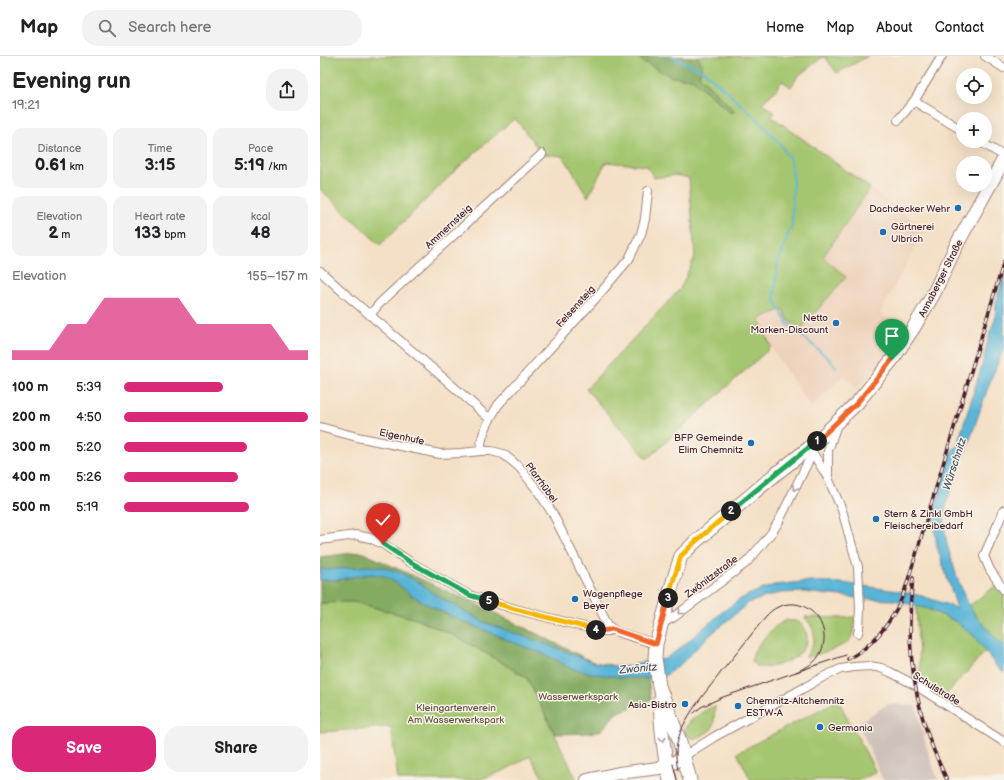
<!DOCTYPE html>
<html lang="en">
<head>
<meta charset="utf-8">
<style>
  :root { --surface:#fff; --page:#f2f2f2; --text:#202124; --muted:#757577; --line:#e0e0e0; --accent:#db2777 }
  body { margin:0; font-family:"Balsamiq Sans",sans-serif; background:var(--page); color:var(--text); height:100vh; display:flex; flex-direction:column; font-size:15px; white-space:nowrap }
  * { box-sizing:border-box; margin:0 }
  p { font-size:13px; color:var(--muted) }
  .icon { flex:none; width:22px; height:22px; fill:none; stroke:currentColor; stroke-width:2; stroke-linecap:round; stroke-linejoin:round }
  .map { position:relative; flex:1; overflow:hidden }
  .drawer { display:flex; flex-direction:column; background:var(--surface); width:320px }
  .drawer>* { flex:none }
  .buttons { position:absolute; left:636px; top:12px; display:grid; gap:8px }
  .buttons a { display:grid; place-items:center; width:36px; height:36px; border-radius:50%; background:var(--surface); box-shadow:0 4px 16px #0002; font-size:20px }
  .pin { position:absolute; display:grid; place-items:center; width:34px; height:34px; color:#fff; margin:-41px -17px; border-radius:50% 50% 50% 0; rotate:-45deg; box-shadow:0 0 4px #0007 }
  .pin .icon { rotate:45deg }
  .km { position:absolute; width:20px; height:20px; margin:-10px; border-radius:50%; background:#222; color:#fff; font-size:11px; line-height:20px; text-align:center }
  .round { display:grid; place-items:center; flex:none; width:42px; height:42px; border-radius:16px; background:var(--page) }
  .headline { display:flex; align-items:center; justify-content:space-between; height:68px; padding:0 12px }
  h1 { font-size:22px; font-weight:700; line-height:30px }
  .stats { display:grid; grid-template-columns:repeat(3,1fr); gap:6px; height:68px; padding:4px 12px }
  .stats div { display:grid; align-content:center; border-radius:10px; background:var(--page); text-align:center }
  .stats b { font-size:17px; font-weight:700 }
  .stats small { font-size:11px; font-weight:400 }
  .stats p { font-size:11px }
  .chart { height:112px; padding:8px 12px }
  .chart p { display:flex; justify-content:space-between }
  .chart svg { width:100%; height:72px; margin-top:4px; fill:var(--accent); opacity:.7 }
  .cta { display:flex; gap:8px; margin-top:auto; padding:8px 12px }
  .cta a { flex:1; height:46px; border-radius:16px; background:var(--accent); color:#fff; font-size:16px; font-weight:700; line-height:46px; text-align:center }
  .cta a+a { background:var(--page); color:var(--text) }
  ul { padding:0 12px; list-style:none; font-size:13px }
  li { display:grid; grid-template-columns:64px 48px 1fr; align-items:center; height:30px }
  li i { height:10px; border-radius:5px; background:var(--accent) }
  header { display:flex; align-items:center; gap:24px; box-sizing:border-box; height:56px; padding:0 20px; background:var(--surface); border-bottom:1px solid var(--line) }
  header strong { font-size:19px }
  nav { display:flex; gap:22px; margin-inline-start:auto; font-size:14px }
  .search { width:280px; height:36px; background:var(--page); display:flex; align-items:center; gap:10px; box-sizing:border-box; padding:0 14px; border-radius:16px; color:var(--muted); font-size:15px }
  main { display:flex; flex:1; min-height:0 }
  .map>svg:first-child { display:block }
  .built { fill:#eed1ba }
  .industrial { fill:#cec1ba }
  .green { fill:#a5c66f; stroke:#78724d }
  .forest { fill:#84ab62; stroke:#676546 }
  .water { fill:#59b5d7; stroke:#526a81 }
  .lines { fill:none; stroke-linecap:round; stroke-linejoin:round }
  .stream { stroke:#59b5d7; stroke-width:2 }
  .minor-casing { stroke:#9f8078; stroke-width:10 }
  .secondary-casing { stroke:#9f8078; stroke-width:14 }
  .primary-casing { stroke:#9f8078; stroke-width:15 }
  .minor { stroke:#fff; stroke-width:8 }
  .secondary { stroke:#fff; stroke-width:12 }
  .primary { stroke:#fff; stroke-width:13 }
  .tram { stroke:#4a1f2b; stroke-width:1 }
  .rail-casing { stroke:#4a1f2b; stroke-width:3.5 }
  .rail { stroke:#f7f3e8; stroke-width:2; stroke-dasharray:6; stroke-linecap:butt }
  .oneway { stroke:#ae9aa0 }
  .split-1-casing { stroke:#fff; stroke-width:8 }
  .split-2-casing { stroke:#fff; stroke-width:8 }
  .split-3-casing { stroke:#fff; stroke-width:8 }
  .split-4-casing { stroke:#fff; stroke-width:8 }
  .split-5-casing { stroke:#fff; stroke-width:8 }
  .split-6-casing { stroke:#fff; stroke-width:8 }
  .split-1 { stroke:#f0652b; stroke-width:5 }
  .split-2 { stroke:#22a559; stroke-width:5 }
  .split-3 { stroke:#f5b400; stroke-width:5 }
  .split-4 { stroke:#f0652b; stroke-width:5 }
  .split-5 { stroke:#f5b400; stroke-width:5 }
  .split-6 { stroke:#22a559; stroke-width:5 }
  .poi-dot { fill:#1f6fb2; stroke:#f7f3e8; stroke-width:1.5 }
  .labels { text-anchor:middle; stroke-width:3; stroke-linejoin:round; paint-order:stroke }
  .poi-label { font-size:10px; fill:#4a1f2b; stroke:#f7f3e8; text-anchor:start }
  .street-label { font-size:10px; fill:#4a1f2b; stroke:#f7f3e8 }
  .park-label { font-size:10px; fill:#65513f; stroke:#f7f3e8 }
  .water-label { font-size:11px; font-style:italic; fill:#4f5467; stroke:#f7f3e8 }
</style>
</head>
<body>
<header>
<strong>Map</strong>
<div class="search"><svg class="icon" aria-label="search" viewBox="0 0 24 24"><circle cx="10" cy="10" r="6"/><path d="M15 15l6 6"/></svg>Search here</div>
<nav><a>Home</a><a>Map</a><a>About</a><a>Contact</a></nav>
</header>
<main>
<section class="drawer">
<div class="headline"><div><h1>Evening run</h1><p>19:21</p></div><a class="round"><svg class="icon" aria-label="share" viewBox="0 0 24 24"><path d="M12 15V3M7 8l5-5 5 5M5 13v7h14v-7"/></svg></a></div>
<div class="stats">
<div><p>Distance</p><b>0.61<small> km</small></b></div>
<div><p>Time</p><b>3:15</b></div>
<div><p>Pace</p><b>5:19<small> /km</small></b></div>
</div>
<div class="stats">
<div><p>Elevation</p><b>2<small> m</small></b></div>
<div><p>Heart rate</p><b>133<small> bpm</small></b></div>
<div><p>kcal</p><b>48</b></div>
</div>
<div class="chart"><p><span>Elevation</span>155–157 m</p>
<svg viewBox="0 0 160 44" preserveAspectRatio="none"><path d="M0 44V38L10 38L20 38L30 22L40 22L50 6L60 6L70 6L80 6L90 6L100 22L110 22L120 22L130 22L140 22L150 38L160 38V44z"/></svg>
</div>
<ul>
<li><b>100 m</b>5:39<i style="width:54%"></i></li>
<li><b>200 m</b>4:50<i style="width:100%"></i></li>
<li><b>300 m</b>5:20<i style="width:67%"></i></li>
<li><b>400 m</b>5:26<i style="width:62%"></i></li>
<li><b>500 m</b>5:19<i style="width:68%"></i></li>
</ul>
<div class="cta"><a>Save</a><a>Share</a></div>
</section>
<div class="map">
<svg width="684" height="724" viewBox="0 0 684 724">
  <rect width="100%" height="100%" fill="#f7f3e8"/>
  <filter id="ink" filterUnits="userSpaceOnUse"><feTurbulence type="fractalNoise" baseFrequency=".025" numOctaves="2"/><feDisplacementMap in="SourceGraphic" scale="8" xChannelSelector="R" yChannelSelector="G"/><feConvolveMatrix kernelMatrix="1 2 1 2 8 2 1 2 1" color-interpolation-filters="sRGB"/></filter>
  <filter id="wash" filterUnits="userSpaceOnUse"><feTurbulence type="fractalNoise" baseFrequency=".012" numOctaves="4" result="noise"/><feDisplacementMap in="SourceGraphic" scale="16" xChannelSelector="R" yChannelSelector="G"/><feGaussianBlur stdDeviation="0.9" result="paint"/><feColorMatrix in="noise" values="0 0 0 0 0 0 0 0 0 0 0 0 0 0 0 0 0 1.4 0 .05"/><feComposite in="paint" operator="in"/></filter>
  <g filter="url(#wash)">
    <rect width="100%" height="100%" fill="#f4e0c6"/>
    <!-- built -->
    <polygon class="built" points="550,132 605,173 560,257 587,272 572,295 537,333 523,319 491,352 451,291 439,263 463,253 468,264 480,274 526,222 503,201"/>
    <!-- industrial -->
    <polygon class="industrial" points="568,648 596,650 606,690 618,724 563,724 538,667"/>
    <!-- green -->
    <g class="green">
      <polygon points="0,0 319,0 322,5 352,21 372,23 411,57 415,55 379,20 382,8 377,0 548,0 517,17 504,0 478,20 471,31 462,25 455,35 442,47 455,57 451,60 550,132 503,201 526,221 480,274 468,264 463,253 439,263 451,291 327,403 266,333 360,233 375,201 369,122 355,119 334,122 327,110 286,106 268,141 247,106 242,100 222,98 195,62 142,108 60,189 0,133"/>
      <polygon points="679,527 684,534 684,591 659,564 649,550"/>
      <polygon points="34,546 96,563 133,579 169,599 207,622 257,724 224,724 210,700 183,715 160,723 148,724 78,724 71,671 0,676 0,547"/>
      <path d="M596,549C617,555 638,564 654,580C658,584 662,590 666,595L620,645L601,633Z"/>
      <path d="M485,561H486L521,562L536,561C534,568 534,577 530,583C525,592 498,598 487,601L486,600C496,586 498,575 485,562Z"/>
      <path d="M467,564C470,565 473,565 476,565C485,568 489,580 486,588C485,590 482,594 481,596C475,603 462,608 454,610C445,612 428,613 433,599C435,591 450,575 456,570C459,568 463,566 467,564Z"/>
      <polygon points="518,644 556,716 540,724 431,724 417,697"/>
      <path d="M395,650L394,666L392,673C387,676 374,687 368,680C367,679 365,676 364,674C371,662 382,655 395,650Z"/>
    </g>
    <!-- forest -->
    <g class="forest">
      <polygon points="319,0 378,1 382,8 379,20 415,55 411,57 372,23 352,21 322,5"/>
      <polygon points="41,496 171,555 273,606 295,610 309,611 318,607 321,622 328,622 331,644 296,657 282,674 269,677 235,678 207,622 169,599 133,579 96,563 34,546 0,547 0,501"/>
    </g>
    <!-- water -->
    <polygon class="water" points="684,218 684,291 668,331 653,375 627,445 624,458 625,475 627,489 638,524 646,543 650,552 655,559 684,591 684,617 677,611 654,580 635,565 608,553 574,544 548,543 484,536 460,537 449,540 428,547 389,580 362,607 346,619 339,621 328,622 305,622 294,620 275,618 249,612 237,604 223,598 192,586 174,578 142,565 110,550 90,538 78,528 64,520 52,518 37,520 18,524 0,524 0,513 5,514 48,510 63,511 79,516 100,527 117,540 166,567 226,588 273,606 295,610 309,611 318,607 345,603 359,593 401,557 419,544 430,538 454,529 491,525 522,527 578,535 602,540 637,552 617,491 614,469 612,462 621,429 630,397 637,390 662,309 670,277 675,263 676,246"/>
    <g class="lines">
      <!-- stream -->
      <polyline class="stream" points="351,0 384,15 437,63 460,88 471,105 473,124 472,169 458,206 454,242 467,267 509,303 516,311"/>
    </g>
  </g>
  <g filter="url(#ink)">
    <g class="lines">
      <!-- minor casing -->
      <g class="minor-casing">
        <g id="minor">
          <polyline points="665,0 684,12"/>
          <polyline points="594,45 643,75"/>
          <polyline points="578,64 594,45 622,0"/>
          <polyline points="659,85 684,100"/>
          <path d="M0,215L23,236L126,324L170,363C165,373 160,383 161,395"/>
          <polyline points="50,259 60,247 222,98"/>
          <polyline points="170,363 178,349 276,242 309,203 321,178 325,163 328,135"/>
          <polyline points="0,371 37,381 120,398 141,397 161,395 171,395 183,398 192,405 200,412 218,435 233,458 288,569 292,573 297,576 336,588"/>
          <polyline points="491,394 508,422 522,454 538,511 540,552 539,572 538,577"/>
          <polyline points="508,421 508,395 517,368"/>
          <polyline points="684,454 664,500 670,514 684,534"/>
          <polyline points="0,484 36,479 50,482 63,488 90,506 149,539 195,553 280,575 288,575 292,573"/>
          <polyline points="341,568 354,561 426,507 440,491 452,476 459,465 486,410 493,397"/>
          <polyline points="364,700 394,681 473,638 503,621 521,613 534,611 550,610 561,612 570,616 595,629 684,686"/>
        </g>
      </g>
      <!-- secondary casing -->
      <g class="secondary-casing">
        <polyline id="secondary" points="267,724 299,717 347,711 364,700"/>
      </g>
      <!-- primary casing -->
      <g class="primary-casing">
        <g id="primary">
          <path d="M340,644C341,671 343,697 350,724"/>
          <polyline points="370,724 359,683 339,630 335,602 336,588 352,529 361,500 375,486 457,417 489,392 500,382 537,347 572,304 594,271 613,239 637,188 684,103"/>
        </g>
      </g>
      <!-- minor -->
      <use href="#minor" class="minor"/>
      <!-- secondary -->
      <use href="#secondary" class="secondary"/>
      <!-- primary -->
      <use href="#primary" class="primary"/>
      <!-- tram -->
      <g class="tram">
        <polyline points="374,657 381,651 403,641 526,599"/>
        <polyline points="353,708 357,724"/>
        <path d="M358,714C357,709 356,704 356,699C355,669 385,638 402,615C417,597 431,579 446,560C449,557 453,553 458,551C488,537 517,573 498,601C493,609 484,612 476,616"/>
      </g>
      <!-- rail casing -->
      <g class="rail-casing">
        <g id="rail">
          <path d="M593,522C586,574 591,630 608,679C613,694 620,709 627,724"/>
          <path d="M528,603C552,591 570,568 581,544C587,530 590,516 595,502L684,205"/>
        </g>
      </g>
      <!-- rail -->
      <use href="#rail" class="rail"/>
    </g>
    <!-- one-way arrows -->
    <defs><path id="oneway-chevron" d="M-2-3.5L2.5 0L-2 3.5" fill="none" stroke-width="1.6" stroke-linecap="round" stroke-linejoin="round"/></defs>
    <g class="oneway">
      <use href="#oneway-chevron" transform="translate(475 432) rotate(116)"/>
      <use href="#oneway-chevron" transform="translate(360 556) rotate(143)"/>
      <use href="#oneway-chevron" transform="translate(343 683) rotate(83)"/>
    </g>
  </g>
  <g class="lines" filter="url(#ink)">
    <!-- split-1 casing -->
    <g class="split-1-casing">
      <polyline id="split-1" points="497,385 537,347 572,304"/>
    </g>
    <!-- split-2 casing -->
    <g class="split-2-casing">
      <polyline id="split-2" points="411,455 457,417 497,385"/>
    </g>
    <!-- split-3 casing -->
    <g class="split-3-casing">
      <polyline id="split-3" points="348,542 361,500 375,486 411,455"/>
    </g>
    <!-- split-4 casing -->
    <g class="split-4-casing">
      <path id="split-4" d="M276,574C281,575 286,575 292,573L336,588L348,542"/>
    </g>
    <!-- split-5 casing -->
    <g class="split-5-casing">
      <polyline id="split-5" points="169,545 195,553 276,574"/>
    </g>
    <!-- split-6 casing -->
    <g class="split-6-casing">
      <polyline id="split-6" points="63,488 90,506 149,539 169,545"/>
    </g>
    <!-- split-1 -->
    <use href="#split-1" class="split-1"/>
    <!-- split-2 -->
    <use href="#split-2" class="split-2"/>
    <!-- split-3 -->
    <use href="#split-3" class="split-3"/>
    <!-- split-4 -->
    <use href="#split-4" class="split-4"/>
    <!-- split-5 -->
    <use href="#split-5" class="split-5"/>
    <!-- split-6 -->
    <use href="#split-6" class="split-6"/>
  </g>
  <!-- markers -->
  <g class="poi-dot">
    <circle cx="638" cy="152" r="4"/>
    <circle cx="563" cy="176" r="4"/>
    <circle cx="516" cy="267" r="4"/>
    <circle cx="431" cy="387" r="4"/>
    <circle cx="556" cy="463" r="4"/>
    <circle cx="255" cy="543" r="4"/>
    <circle cx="365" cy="648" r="4"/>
    <circle cx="418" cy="650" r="4"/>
    <circle cx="500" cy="671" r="4"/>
  </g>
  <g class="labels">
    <!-- poi labels -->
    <g class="poi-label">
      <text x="630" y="156" text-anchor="end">Dachdecker Wehr</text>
      <text x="571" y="174">Gärtnerei<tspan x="571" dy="12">Ulbrich</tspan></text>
      <text x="508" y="265" text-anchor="end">Netto<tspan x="508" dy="12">Marken-Discount</tspan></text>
      <text x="423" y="385" text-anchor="end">BFP Gemeinde<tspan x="423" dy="12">Elim Chemnitz</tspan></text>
      <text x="564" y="461">Stern &amp; Zinkl GmbH<tspan x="564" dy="12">Fleischereibedarf</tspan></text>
      <text x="263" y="541">Wagenpflege<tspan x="263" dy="12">Beyer</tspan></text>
      <text x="426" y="648">Chemnitz-Altchemnitz<tspan x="426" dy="12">ESTW-A</tspan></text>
      <text x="357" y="652" text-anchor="end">Asia-Bistro</text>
      <text x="508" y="675">Germania</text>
    </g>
    <!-- street labels -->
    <g class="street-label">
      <text transform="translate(128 170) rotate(-43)" y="4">Ammernsteig</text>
      <text transform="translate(620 222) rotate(-63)" y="4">Annaberger Straße</text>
      <text transform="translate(255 250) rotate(-48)" y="4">Felsensteig</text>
      <text transform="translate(82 380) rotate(12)" y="4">Eigenhufe</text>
      <text transform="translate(222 426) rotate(54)" y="4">Pfarrhübel</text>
      <text transform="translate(391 520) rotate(-37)" y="4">Zwönitzstraße</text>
      <text transform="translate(617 632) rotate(32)" y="4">Schulstraße</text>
    </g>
    <!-- park labels -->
    <g class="park-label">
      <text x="258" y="644">Wasserwerkspark</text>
      <text x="136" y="655">Kleingartenverein<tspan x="136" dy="12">Am Wasserwerkspark</tspan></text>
    </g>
    <!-- water labels -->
    <g class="water-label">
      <text transform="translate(634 408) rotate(-72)" y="4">Würschnitz</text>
      <text transform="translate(318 612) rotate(-5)" y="4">Zwönitz</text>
    </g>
  </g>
</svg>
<div class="buttons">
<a><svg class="icon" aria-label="locate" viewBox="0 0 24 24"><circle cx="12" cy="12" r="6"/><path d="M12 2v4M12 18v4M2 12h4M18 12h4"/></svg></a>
<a>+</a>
<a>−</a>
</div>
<div class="pin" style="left:572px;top:304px;background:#1e9e55"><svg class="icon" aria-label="arrive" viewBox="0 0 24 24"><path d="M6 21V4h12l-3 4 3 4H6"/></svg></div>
<div class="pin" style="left:63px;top:488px;background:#d93025"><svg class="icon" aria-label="check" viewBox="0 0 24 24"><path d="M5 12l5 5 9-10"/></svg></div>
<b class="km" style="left:497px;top:385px">1</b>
<b class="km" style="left:411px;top:455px">2</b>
<b class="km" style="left:348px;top:542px">3</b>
<b class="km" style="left:276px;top:574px">4</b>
<b class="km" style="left:169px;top:545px">5</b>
</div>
</main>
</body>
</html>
